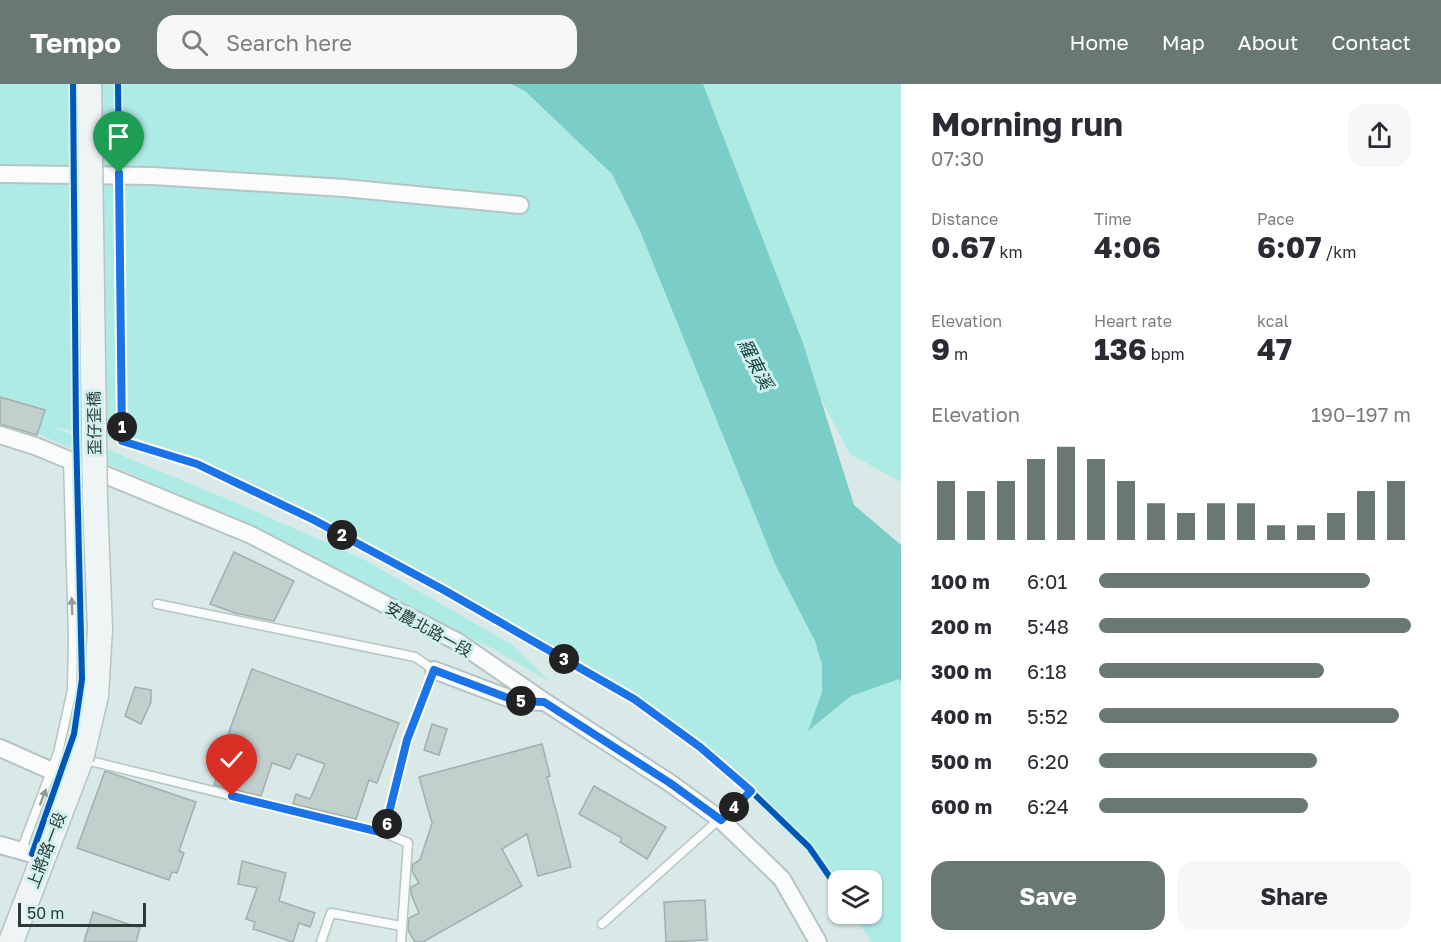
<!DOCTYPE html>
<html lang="en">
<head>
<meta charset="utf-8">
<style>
  :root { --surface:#fff; --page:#f7f7f7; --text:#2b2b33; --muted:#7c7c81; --accent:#697775 }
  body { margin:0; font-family:"Golos Text","Noto Sans TC",sans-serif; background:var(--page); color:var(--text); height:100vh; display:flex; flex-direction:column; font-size:22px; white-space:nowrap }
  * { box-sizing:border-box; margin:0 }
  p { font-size:20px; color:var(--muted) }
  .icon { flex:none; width:33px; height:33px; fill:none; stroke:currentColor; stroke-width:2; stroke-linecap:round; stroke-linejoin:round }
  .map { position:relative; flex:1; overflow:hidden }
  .details { display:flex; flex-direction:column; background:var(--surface); width:540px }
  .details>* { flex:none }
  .tools { position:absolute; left:828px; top:786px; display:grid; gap:12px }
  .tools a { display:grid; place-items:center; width:54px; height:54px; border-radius:12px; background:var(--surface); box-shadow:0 2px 4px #0004; font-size:30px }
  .scale { position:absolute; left:18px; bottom:15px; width:128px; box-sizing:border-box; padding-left:6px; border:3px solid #2d3a38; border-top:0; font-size:16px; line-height:21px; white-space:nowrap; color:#2d3a38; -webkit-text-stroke:4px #d0f1ed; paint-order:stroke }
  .pin { position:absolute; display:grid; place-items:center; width:51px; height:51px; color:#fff; margin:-62px -26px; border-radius:50% 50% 50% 0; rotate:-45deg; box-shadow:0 0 6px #0007 }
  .pin .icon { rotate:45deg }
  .km { position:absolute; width:30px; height:30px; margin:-15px; border-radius:50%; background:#222; color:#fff; font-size:16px; line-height:30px; text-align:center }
  .round { display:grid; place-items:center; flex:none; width:63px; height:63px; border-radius:18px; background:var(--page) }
  .headline { display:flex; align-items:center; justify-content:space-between; height:102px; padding:0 30px }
  h1 { font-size:33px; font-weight:700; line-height:45px }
  .stats { display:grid; grid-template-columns:repeat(3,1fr); gap:9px; height:102px; padding:6px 30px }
  .stats div { display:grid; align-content:center }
  .stats b { font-size:30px; font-weight:700 }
  .stats small { font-size:16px; font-weight:400 }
  .stats p { font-size:16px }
  .chart { height:168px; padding:12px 30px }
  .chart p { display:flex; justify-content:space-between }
  .chart svg { width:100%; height:108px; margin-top:6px; stroke:var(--accent); stroke-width:6 }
  .primary-button { display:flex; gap:12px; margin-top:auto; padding:12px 30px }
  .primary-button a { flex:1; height:69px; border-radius:18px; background:var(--accent); color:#fff; font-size:24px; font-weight:700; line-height:69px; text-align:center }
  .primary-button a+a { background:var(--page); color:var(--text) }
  ul { padding:0 30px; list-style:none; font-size:20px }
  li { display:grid; grid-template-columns:96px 72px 1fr; align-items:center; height:45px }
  li i { height:15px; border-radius:8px; background:var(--accent) }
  header { display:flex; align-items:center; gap:36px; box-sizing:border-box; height:84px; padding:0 30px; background:var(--accent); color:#fff }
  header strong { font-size:28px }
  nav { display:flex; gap:33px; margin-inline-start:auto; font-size:21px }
  .search { width:420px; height:54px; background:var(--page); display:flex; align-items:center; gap:15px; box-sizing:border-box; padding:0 21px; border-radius:18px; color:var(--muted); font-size:22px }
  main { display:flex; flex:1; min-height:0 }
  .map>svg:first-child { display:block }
  .green { fill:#afebe5 }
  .water { fill:#7acec7 }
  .building { fill:#c1cfcd; stroke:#a2afad; stroke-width:1.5 }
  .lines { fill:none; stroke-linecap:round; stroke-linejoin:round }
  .service-casing { stroke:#b6c4c3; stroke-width:11 }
  .minor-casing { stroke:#b6c4c3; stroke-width:20 }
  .secondary-casing { stroke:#b6c4c3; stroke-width:27 }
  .service { stroke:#f9fcfb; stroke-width:8 }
  .minor { stroke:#f9fcfb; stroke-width:16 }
  .secondary { stroke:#eff5f5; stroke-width:24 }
  .secondary-bridge-casing { stroke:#b6c4c3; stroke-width:27; stroke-linecap:butt }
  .secondary-bridge { stroke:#eff5f5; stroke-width:24 }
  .cycleway-casing { stroke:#d0f1ed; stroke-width:10 }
  .cycleway { stroke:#0057b8; stroke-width:6 }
  .oneway { fill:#939b9a }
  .route-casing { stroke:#fff; stroke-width:12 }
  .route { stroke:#1a73e8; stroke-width:8 }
  .labels { text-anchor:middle; stroke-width:6; stroke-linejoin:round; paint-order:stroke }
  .street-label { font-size:16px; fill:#2d3a38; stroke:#d0f1ed }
  .water-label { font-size:18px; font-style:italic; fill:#124441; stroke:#d0f1ed }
</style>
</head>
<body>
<header>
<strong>Tempo</strong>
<div class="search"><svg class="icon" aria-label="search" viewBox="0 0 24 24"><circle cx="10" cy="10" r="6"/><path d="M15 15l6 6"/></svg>Search here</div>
<nav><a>Home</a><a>Map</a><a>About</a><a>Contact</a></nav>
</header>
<main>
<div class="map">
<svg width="901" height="858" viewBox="0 0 901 858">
  <rect width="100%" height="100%" fill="#d8e9e7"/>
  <!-- green -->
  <g class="green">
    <polygon points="0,0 532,0 612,90 640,147 775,480 815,557 822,581 822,608 809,646 851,612 899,595 901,598 901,858 872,858 853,830 872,830 872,796 838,796 838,807 809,763 751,707 700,663 581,584 442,505 314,436 197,379 122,357 53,343 239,420 363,475 511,560 550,598 490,563 386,517 259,448 150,398 31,347 0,339"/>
    <polygon points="703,0 901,0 901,398 850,370 820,313 803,259"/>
  </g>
  <!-- water -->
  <polygon class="water" points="511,0 703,0 803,259 854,421 901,461 901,598 899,595 851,612 808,647 822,608 822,581 815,557 775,480 640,147 612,90 525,7"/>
  <!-- building -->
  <g class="building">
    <polygon points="0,313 45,326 37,351 0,340"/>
    <polygon points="234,468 294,497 274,537 235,529 210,520"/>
    <polygon points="252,585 399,639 377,699 369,696 356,735 293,720 296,710 310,715 325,680 297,670 290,685 272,679 261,712 214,701 230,645"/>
    <polygon points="135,603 151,606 151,618 141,640 125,632"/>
    <polygon points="432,640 447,645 439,671 424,666"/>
    <polygon points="542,660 550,692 547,693 571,783 538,792 527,750 502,765 522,802 423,858 415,858 408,846 409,834 419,829 411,810 411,803 419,799 412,787 413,780 420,776 432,739 419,693"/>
    <polygon points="105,687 196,718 179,767 184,769 177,789 172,788 169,796 77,764"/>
    <polygon points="594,702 666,743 647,775 620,758 622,754 579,730"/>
    <polygon points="242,777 286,789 279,817 315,829 310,843 299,839 293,858 253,845 255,838 246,835 257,804 238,800"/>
    <polygon points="705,816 707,856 666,858 664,818"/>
    <polygon points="93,828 140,844 136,858 84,858"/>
  </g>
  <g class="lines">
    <!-- service casing -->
    <g class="service-casing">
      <g id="service">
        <polyline points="157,520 415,573 434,586 407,656 385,749 408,759 401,858"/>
        <polyline points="82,675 385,749"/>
        <polyline points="21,767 58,669 72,606 73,554 68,375"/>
        <polyline points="602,840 751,707"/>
        <polyline points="321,858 331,829 401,842"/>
      </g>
    </g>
    <!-- minor casing -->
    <g class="minor-casing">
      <g id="minor">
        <polyline points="0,90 153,92 344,104 520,121"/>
        <polyline points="0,351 35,362 249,450 458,558 545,618 670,699 721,736 782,795 818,858"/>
        <polyline points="434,586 516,617 544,618"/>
        <polyline points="0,664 52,687"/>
        <polyline points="0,761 43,773"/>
      </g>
    </g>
    <!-- secondary casing -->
    <g class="secondary-casing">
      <polyline id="secondary" points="11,858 81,675"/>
    </g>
    <!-- service -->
    <use href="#service" class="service"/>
    <!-- minor -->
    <use href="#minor" class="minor"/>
    <!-- secondary -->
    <use href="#secondary" class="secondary"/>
    <!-- secondary-bridge casing -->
    <g class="secondary-bridge-casing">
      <polyline id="secondary-bridge" points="81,675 96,612 100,545 95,417 89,0"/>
    </g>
    <!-- secondary-bridge -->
    <use href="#secondary-bridge" class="secondary-bridge"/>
    <!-- cycleway casing -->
    <g class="cycleway-casing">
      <g id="cycleway">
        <polyline points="118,0 122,357 197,379 314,436 442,505 634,615 700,663 751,707 809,763 838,805"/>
        <polyline points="32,770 74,650 82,595 76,347 73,0"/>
      </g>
    </g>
    <!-- cycleway -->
    <use href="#cycleway" class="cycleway"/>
  </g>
  <!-- one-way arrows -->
  <defs><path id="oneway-solid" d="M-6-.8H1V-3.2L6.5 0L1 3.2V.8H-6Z" transform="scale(1.5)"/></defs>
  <g class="oneway">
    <use href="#oneway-solid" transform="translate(72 522) rotate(-92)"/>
    <use href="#oneway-solid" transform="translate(43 713) rotate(-69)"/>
  </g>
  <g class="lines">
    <!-- route casing -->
    <g class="route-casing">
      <polyline id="route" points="119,89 122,357 197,380 314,436 442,505 634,615 700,663 751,707 721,736 670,699 544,618 516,617 434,586 407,656 384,749 232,712"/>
    </g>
    <!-- route -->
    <use href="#route" class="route"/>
  </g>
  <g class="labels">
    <!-- street labels -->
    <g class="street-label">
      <text transform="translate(94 339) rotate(-91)" y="6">歪仔歪橋</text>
      <text transform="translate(429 545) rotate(29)" y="6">安農北路一段</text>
      <text transform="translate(46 766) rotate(-69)" y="6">上將路一段</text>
    </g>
    <!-- water labels -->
    <g class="water-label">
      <text transform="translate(755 280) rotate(63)" y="6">羅東溪</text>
    </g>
  </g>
</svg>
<div class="tools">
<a><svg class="icon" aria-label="layers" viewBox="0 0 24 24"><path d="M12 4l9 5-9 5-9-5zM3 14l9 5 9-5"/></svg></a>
</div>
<div class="scale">50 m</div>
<div class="pin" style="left:119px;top:89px;background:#1e9e55"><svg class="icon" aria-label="arrive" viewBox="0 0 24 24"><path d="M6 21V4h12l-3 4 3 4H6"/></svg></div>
<div class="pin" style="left:232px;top:712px;background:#d93025"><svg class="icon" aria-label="check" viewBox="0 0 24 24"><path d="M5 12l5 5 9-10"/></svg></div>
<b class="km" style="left:122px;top:343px">1</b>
<b class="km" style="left:342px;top:451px">2</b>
<b class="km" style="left:564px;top:575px">3</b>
<b class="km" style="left:734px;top:723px">4</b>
<b class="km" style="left:521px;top:617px">5</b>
<b class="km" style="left:387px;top:740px">6</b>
</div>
<section class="details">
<div class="headline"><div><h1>Morning run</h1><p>07:30</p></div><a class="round"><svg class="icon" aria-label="share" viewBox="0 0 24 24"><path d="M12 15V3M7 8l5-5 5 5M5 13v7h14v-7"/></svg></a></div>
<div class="stats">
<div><p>Distance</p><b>0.67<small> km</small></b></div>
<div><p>Time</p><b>4:06</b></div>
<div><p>Pace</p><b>6:07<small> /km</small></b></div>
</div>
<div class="stats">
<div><p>Elevation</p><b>9<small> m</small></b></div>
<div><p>Heart rate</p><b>136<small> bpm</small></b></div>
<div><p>kcal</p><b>47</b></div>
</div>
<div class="chart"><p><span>Elevation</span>190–197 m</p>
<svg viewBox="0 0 160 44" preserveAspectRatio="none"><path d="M5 44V20M15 44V24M25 44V20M35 44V11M45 44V6M55 44V11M65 44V20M75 44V29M85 44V33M95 44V29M105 44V29M115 44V38M125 44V38M135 44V33M145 44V24M155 44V20"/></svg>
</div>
<ul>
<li><b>100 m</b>6:01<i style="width:87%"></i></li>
<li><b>200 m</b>5:48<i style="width:100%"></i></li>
<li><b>300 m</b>6:18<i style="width:72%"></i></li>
<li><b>400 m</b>5:52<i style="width:96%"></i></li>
<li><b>500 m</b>6:20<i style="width:70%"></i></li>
<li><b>600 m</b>6:24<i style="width:67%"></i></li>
</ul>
<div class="primary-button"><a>Save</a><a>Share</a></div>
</section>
</main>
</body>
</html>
